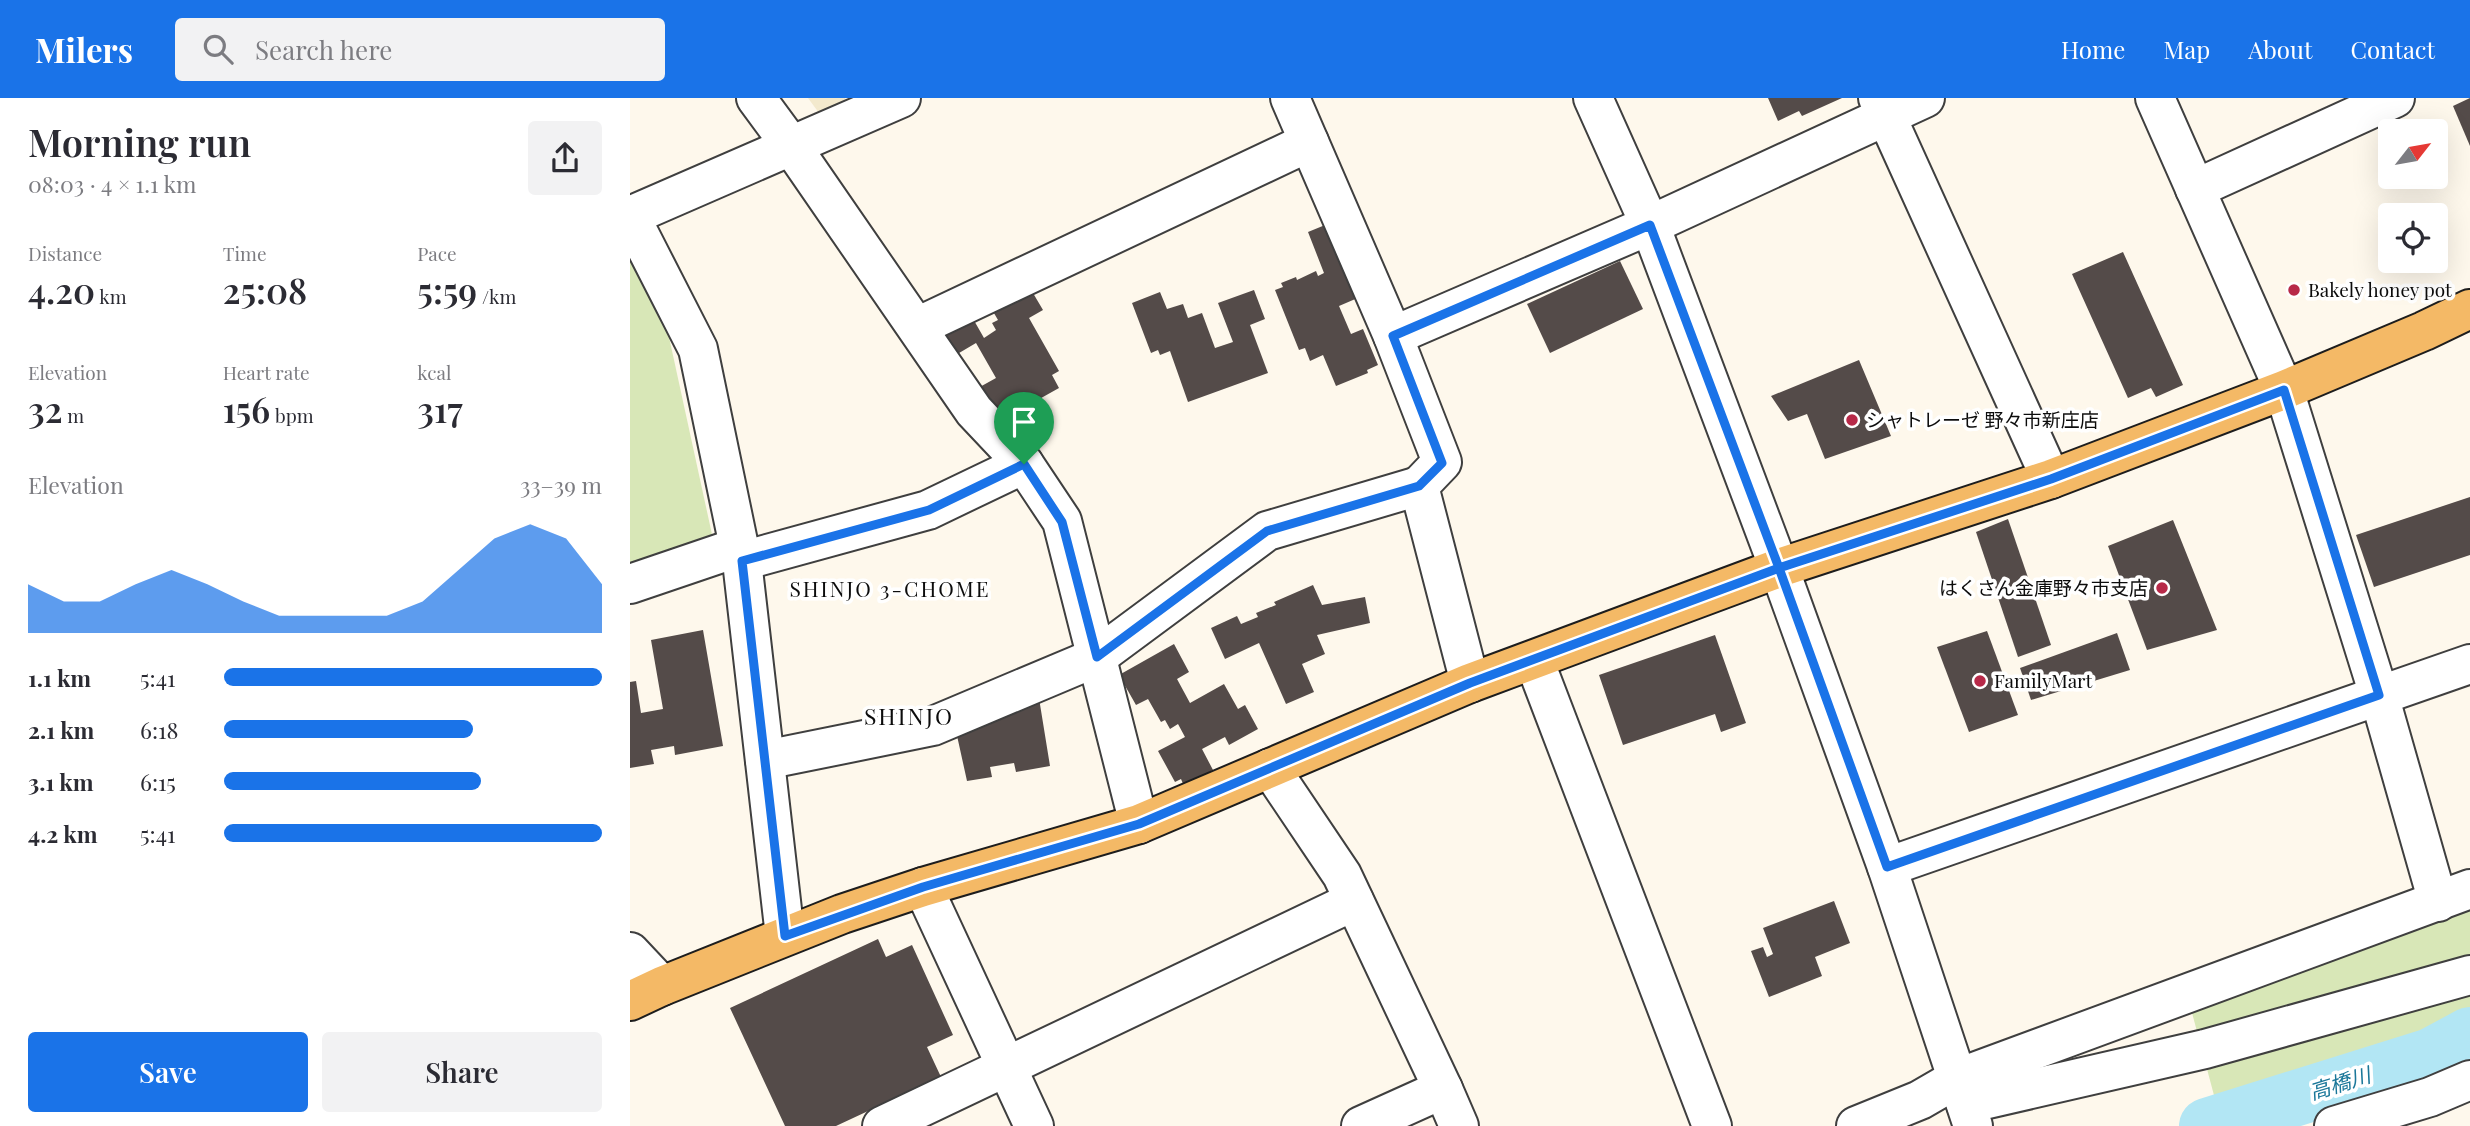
<!DOCTYPE html>
<html lang="en">
<head>
<meta charset="utf-8">
<style>
  :root { --surface:#fff; --page:#f2f2f3; --text:#2b2b33; --muted:#7c7c81; --accent:#1a73e8 }
  body { margin:0; font-family:"Playfair Display","Noto Sans JP",serif; background:var(--page); color:var(--text); height:100vh; display:flex; flex-direction:column; font-size:26px; white-space:nowrap }
  * { box-sizing:border-box; margin:0 }
  p { font-size:23px; color:var(--muted) }
  .icon { flex:none; width:38px; height:38px; fill:none; stroke:currentColor; stroke-width:2; stroke-linecap:round; stroke-linejoin:round }
  .map { position:relative; flex:1; overflow:hidden }
  .details { display:flex; flex-direction:column; background:var(--surface); width:630px }
  .details>* { flex:none }
  .needle { width:46px; rotate:59deg }
  .buttons { position:absolute; left:1748px; top:21px; display:grid; gap:14px }
  .buttons a { display:grid; place-items:center; width:70px; height:70px; border-radius:7px; background:var(--surface); box-shadow:0 7px 28px #0002; font-size:35px }
  .pin { position:absolute; display:grid; place-items:center; width:60px; height:60px; color:#fff; margin:-72px -30px; border-radius:50% 50% 50% 0; rotate:-45deg; box-shadow:0 0 7px #0007 }
  .pin .icon { rotate:45deg }
  .round { display:grid; place-items:center; flex:none; width:74px; height:74px; border-radius:7px; background:var(--page) }
  .head { display:flex; align-items:center; justify-content:space-between; height:119px; padding:0 28px }
  h1 { font-size:38px; font-weight:600; line-height:52px }
  .figures { display:grid; grid-template-columns:repeat(3,1fr); gap:10px; height:119px; padding:7px 28px }
  .figures div { display:grid; align-content:center }
  .figures b { font-size:35px; font-weight:600 }
  .figures small { font-size:19px; font-weight:400 }
  .figures p { font-size:19px }
  .chart { height:196px; padding:14px 28px }
  .chart p { display:flex; justify-content:space-between }
  .chart svg { width:100%; height:126px; margin-top:7px; fill:var(--accent); opacity:.7 }
  .cta { display:flex; gap:14px; margin-top:auto; padding:14px 28px }
  .cta a { flex:1; height:80px; border-radius:7px; background:var(--accent); color:#fff; font-size:28px; font-weight:600; line-height:80px; text-align:center }
  .cta a+a { background:var(--page); color:var(--text) }
  ul { padding:0 28px; list-style:none; font-size:23px }
  li { display:grid; grid-template-columns:112px 84px 1fr; align-items:center; height:52px }
  li i { height:18px; border-radius:9px; background:var(--accent) }
  header { display:flex; align-items:center; gap:42px; box-sizing:border-box; height:98px; padding:0 35px; background:var(--accent); color:#fff }
  header strong { font-size:33px }
  nav { display:flex; gap:38px; margin-inline-start:auto; font-size:24px }
  .search { width:490px; height:63px; background:var(--page); display:flex; align-items:center; gap:18px; box-sizing:border-box; padding:0 24px; border-radius:7px; color:var(--muted); font-size:26px }
  main { display:flex; flex:1; min-height:0 }
  .map>svg:first-child { display:block }
  .farmland { fill:#f3e9cd }
  .green { fill:#d8e7b7 }
  .lines { fill:none; stroke-linecap:round; stroke-linejoin:round }
  .river { stroke:#b2e6f4; stroke-width:56 }
  .building { fill:#544b49 }
  .minor-casing { stroke:#3f3f3f; stroke-width:42 }
  .major-casing { stroke:#1d1d1d; stroke-width:42 }
  .minor { stroke:#fff; stroke-width:38 }
  .major { stroke:#f4b966; stroke-width:38 }
  .route-casing { stroke:#fff; stroke-width:14 }
  .route { stroke:#1a73e8; stroke-width:9 }
  .poi-dot { fill:#b72948; stroke:#fff; stroke-width:2.5 }
  .labels { text-anchor:middle; stroke-width:7; stroke-linejoin:round; paint-order:stroke }
  .poi-label { font-size:19px; fill:#0c0c0c; stroke:#fff; text-anchor:start }
  .neighbourhood-label { font-size:21px; letter-spacing:2px; fill:#0c0c0c; stroke:#fff }
  .water-label { font-size:21px; font-style:italic; fill:#1a7799; stroke:#fff }
  .quarter-label { font-size:23px; letter-spacing:2px; fill:#0c0c0c; stroke:#fff }
</style>
</head>
<body>
<header>
<strong>Milers</strong>
<div class="search"><svg class="icon" aria-label="search" viewBox="0 0 24 24"><circle cx="10" cy="10" r="6"/><path d="M15 15l6 6"/></svg>Search here</div>
<nav><a>Home</a><a>Map</a><a>About</a><a>Contact</a></nav>
</header>
<main>
<section class="details">
<div class="head"><div><h1>Morning run</h1><p>08:03 · 4 × 1.1 km</p></div><a class="round"><svg class="icon" aria-label="share" viewBox="0 0 24 24"><path d="M12 15V3M7 8l5-5 5 5M5 13v7h14v-7"/></svg></a></div>
<div class="figures">
<div><p>Distance</p><b>4.20<small> km</small></b></div>
<div><p>Time</p><b>25:08</b></div>
<div><p>Pace</p><b>5:59<small> /km</small></b></div>
</div>
<div class="figures">
<div><p>Elevation</p><b>32<small> m</small></b></div>
<div><p>Heart rate</p><b>156<small> bpm</small></b></div>
<div><p>kcal</p><b>317</b></div>
</div>
<div class="chart"><p><span>Elevation</span>33–39 m</p>
<svg viewBox="0 0 160 44" preserveAspectRatio="none"><path d="M0 44V27L10 33L20 33L30 27L40 22L50 27L60 33L70 38L80 38L90 38L100 38L110 33L120 22L130 11L140 6L150 11L160 27V44z"/></svg>
</div>
<ul>
<li><b>1.1 km</b>5:41<i style="width:100%"></i></li>
<li><b>2.1 km</b>6:18<i style="width:66%"></i></li>
<li><b>3.1 km</b>6:15<i style="width:68%"></i></li>
<li><b>4.2 km</b>5:41<i style="width:100%"></i></li>
</ul>
<div class="cta"><a>Save</a><a>Share</a></div>
</section>
<div class="map">
<svg width="1840" height="1028" viewBox="0 0 1840 1028">
  <rect width="100%" height="100%" fill="#fef8ec"/>
  <!-- farmland -->
  <polygon class="farmland" points="178,0 215,0 215,1 192,19"/>
  <!-- green -->
  <g class="green">
    <polygon points="0,160 39,239 83,441 0,470"/>
    <polygon points="1840,810 1840,913 1783,946 1585,1001 1561,911"/>
  </g>
  <g class="lines">
    <!-- river -->
    <polyline class="river" points="1577,1028 1801,958 1840,937"/>
  </g>
  <!-- building -->
  <g class="building">
    <polygon points="1138,0 1212,0 1172,18 1169,13 1148,23"/>
    <polygon points="1840,0 1840,48 1823,8"/>
    <polygon points="700,125 730,199 709,208 721,236 733,231 748,267 737,272 738,275 706,288 693,257 680,263 675,250 669,252 645,192 653,189 651,185 666,179 667,182 686,173 688,178 694,175 678,134"/>
    <polygon points="1493,154 1553,287 1526,299 1521,290 1498,300 1442,176"/>
    <polygon points="990,163 1013,211 920,255 897,206"/>
    <polygon points="400,190 413,212 399,220 429,273 422,277 429,290 404,304 401,299 395,303 397,306 368,324 348,290 366,280 346,245 324,258 311,237 342,219 354,240 366,232 362,225 368,222 361,210"/>
    <polygon points="624,192 635,221 620,227 638,275 558,304 540,253 530,257 528,252 521,255 502,205 530,194 537,211 553,206 558,220 572,215 585,250 603,244 588,205"/>
    <polygon points="1229,262 1261,338 1195,361 1177,316 1158,323 1141,298"/>
    <polygon points="1840,399 1840,457 1744,489 1726,437"/>
    <polygon points="1378,421 1421,547 1388,559 1346,434"/>
    <polygon points="1543,422 1587,532 1517,552 1478,448"/>
    <polygon points="683,487 692,507 735,499 740,525 687,537 695,556 672,566 684,594 656,606 629,545 595,561 581,530 607,518 611,526 628,519 626,515 646,507 644,504"/>
    <polygon points="73,532 93,648 45,657 44,648 21,652 24,666 0,670 0,584 6,583 11,615 33,611 21,542"/>
    <polygon points="1357,533 1388,617 1339,634 1307,549"/>
    <polygon points="1487,535 1500,572 1401,602 1390,570"/>
    <polygon points="1085,537 1116,625 1091,634 1085,616 993,647 969,577"/>
    <polygon points="544,546 559,574 547,581 560,605 594,586 608,611 615,607 628,631 599,647 595,639 572,651 583,672 554,688 551,681 545,684 528,653 555,639 548,626 540,631 535,622 531,624 518,601 506,607 489,577"/>
    <polygon points="408,594 420,668 386,674 384,665 360,669 362,679 337,683 324,624"/>
    <polygon points="1204,803 1220,845 1185,859 1192,878 1139,899 1121,853 1133,849 1137,859 1143,856 1133,830"/>
    <polygon points="248,841 256,859 282,847 323,937 297,949 311,979 206,1028 155,1028 100,910"/>
  </g>
  <g class="lines">
    <!-- minor casing -->
    <g class="minor-casing">
      <g id="minor">
        <polyline points="126,0 162,49 344,313 394,366 432,423 509,726"/>
        <polyline points="660,0 763,238 812,364 789,388 840,585"/>
        <polyline points="963,0 1020,127 1149,470 1257,769 1343,1028"/>
        <polyline points="1248,0 1421,381"/>
        <polyline points="1525,0 1654,292 1749,597 1808,804"/>
        <polyline points="1565,91 1765,0"/>
        <polyline points="0,118 68,251 112,463 155,838"/>
        <polyline points="0,118 271,0"/>
        <polyline points="287,229 679,44"/>
        <polyline points="763,238 1020,127 1295,0"/>
        <polyline points="112,463 298,412 394,366"/>
        <polyline points="0,486 109,449"/>
        <polyline points="904,562 1082,1028"/>
        <polyline points="135,662 303,628 467,559 637,433 789,388"/>
        <polyline points="640,670 712,777 813,991 731,1028"/>
        <polyline points="1257,769 1840,566"/>
        <polyline points="293,789 404,1028"/>
        <polyline points="0,854 32,888"/>
        <polyline points="813,991 829,1028"/>
        <polyline points="1336,1006 1575,951 1840,877"/>
        <polyline points="252,1028 724,803"/>
        <polyline points="1226,1028 1290,1002 1328,980 1840,791"/>
        <polyline points="1704,1028 1800,999 1840,982"/>
      </g>
    </g>
    <!-- major casing -->
    <g class="major-casing">
      <polyline id="major" points="0,903 32,888 212,816 293,789 509,726 840,585 1149,470 1421,381 1654,292 1794,233 1840,211"/>
    </g>
    <!-- minor -->
    <use href="#minor" class="minor"/>
    <!-- major -->
    <use href="#major" class="major"/>
  </g>
  <g class="lines">
    <!-- route casing -->
    <g class="route-casing">
      <polyline id="route" points="394,366 299,412 112,463 155,838 293,789 509,726 840,585 1149,470 1257,769 1749,597 1654,292 1421,381 1149,470 1020,127 763,238 812,365 789,388 637,433 467,559 432,424 394,366"/>
    </g>
    <!-- route -->
    <use href="#route" class="route"/>
  </g>
  <!-- markers -->
  <g class="poi-dot">
    <circle cx="1664" cy="192" r="7"/>
    <circle cx="1222" cy="322" r="7"/>
    <circle cx="1532" cy="490" r="7"/>
    <circle cx="1350" cy="583" r="7"/>
  </g>
  <g class="labels">
    <!-- poi labels -->
    <g class="poi-label">
      <text x="1678" y="199">Bakely honey pot</text>
      <text x="1236" y="329">シャトレーゼ 野々市新庄店</text>
      <text x="1518" y="497" text-anchor="end">はくさん金庫野々市支店</text>
      <text x="1364" y="590">FamilyMart</text>
    </g>
    <!-- neighbourhood labels -->
    <g class="neighbourhood-label">
      <text x="260" y="499">SHINJO 3-CHOME</text>
    </g>
    <!-- water labels -->
    <g class="water-label">
      <text transform="translate(1710 986) rotate(-17)" y="7">高橋川</text>
    </g>
    <!-- quarter labels -->
    <g class="quarter-label">
      <text x="279" y="627">SHINJO</text>
    </g>
  </g>
</svg>
<div class="buttons">
<a><svg class="needle" viewBox="-14 -14 28 28"><path d="M0-13l5 13h-10z" fill="#e53935"/><path d="M0 13l5-13h-10z" fill="#7c7c81"/></svg></a>
<a><svg class="icon" aria-label="locate" viewBox="0 0 24 24"><circle cx="12" cy="12" r="6"/><path d="M12 2v4M12 18v4M2 12h4M18 12h4"/></svg></a>
</div>
<div class="pin" style="left:394px;top:366px;background:#1e9e55"><svg class="icon" aria-label="arrive" viewBox="0 0 24 24"><path d="M6 21V4h12l-3 4 3 4H6"/></svg></div>
</div>
</main>
</body>
</html>
